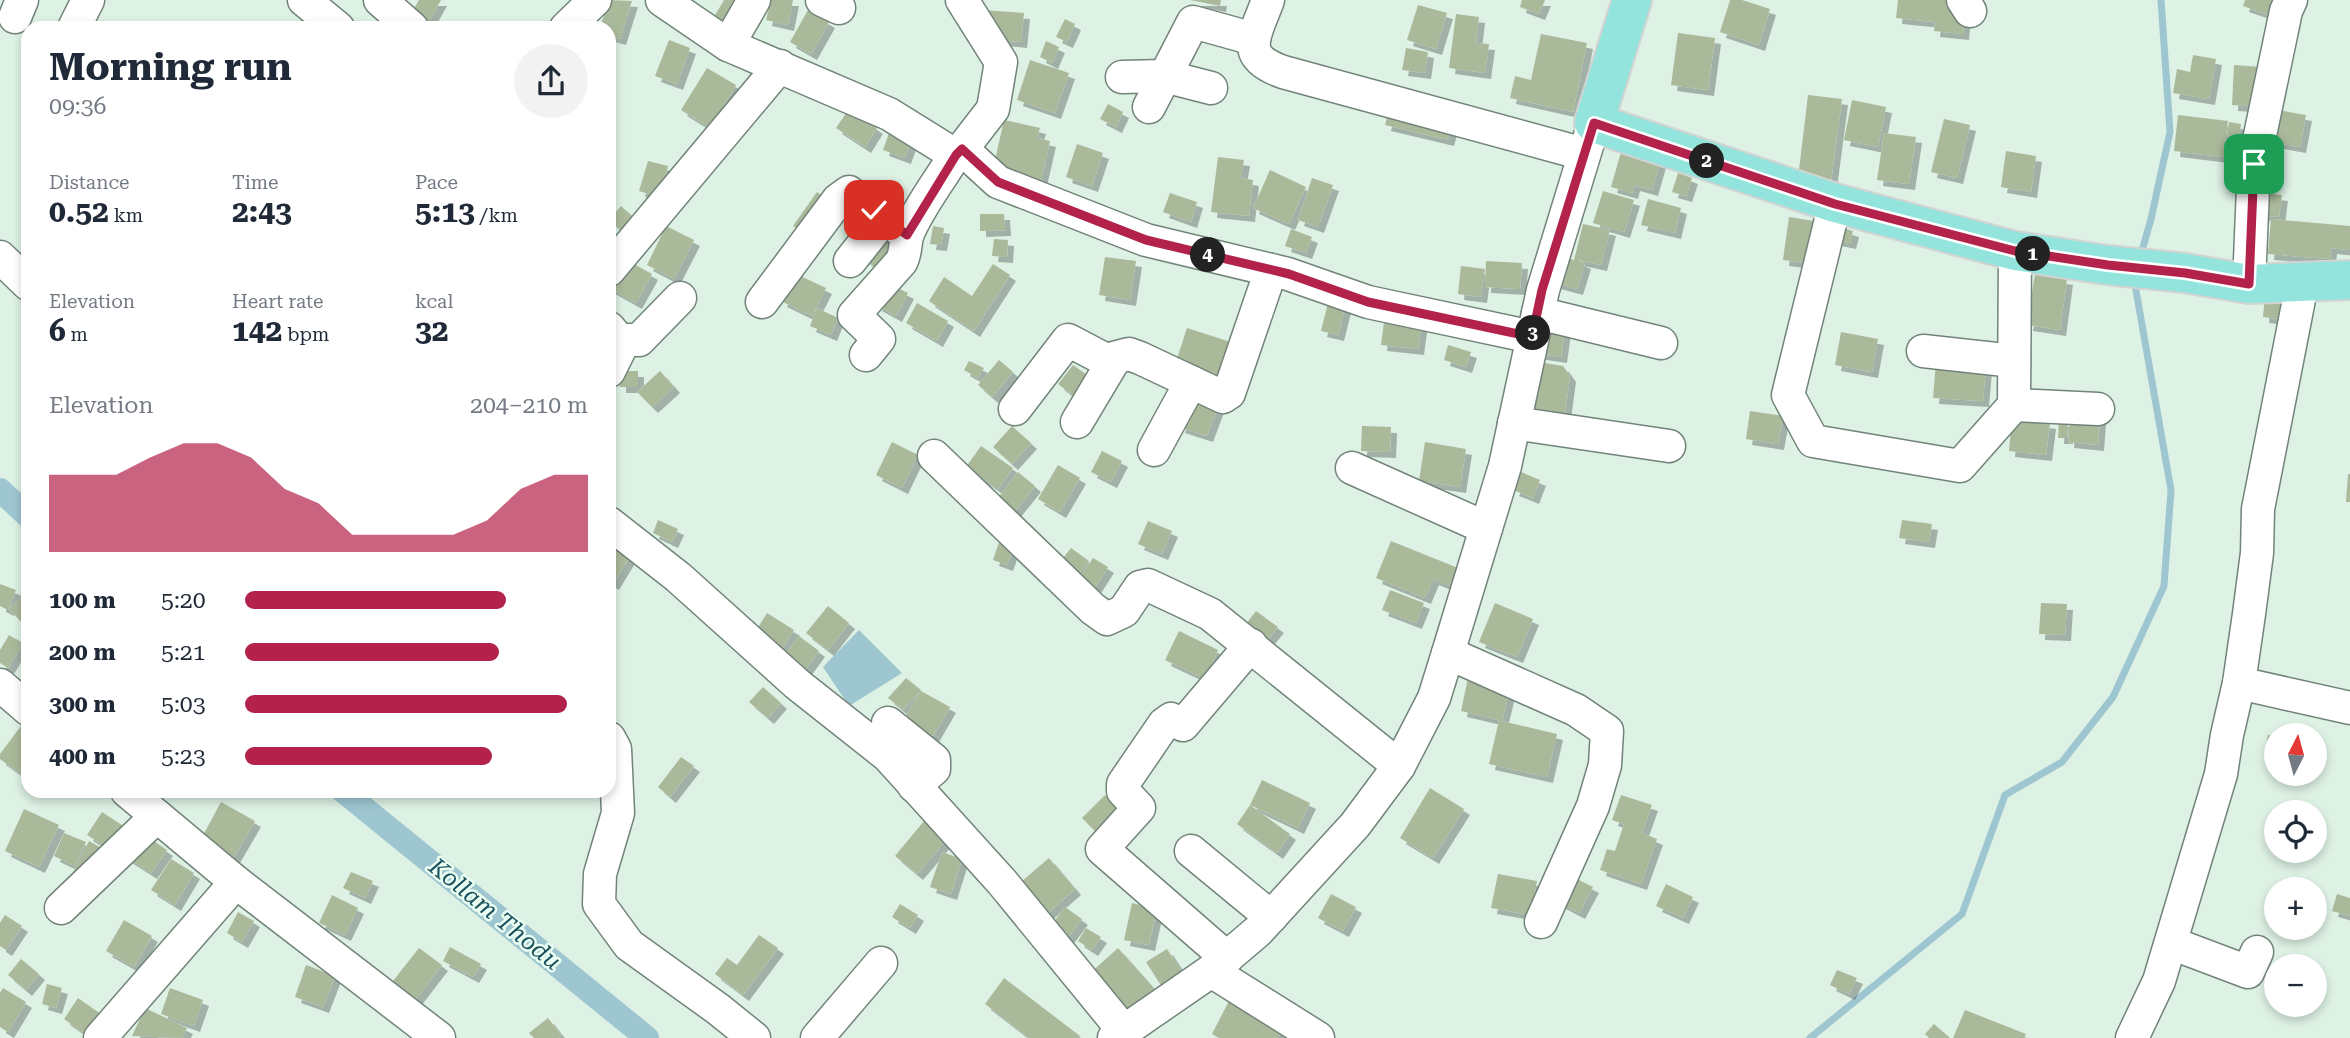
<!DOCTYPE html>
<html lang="en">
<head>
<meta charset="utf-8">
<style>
  :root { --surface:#fff; --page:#f2f2f3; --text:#1f2937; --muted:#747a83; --accent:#b3224b }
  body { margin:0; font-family:"Roboto Serif",serif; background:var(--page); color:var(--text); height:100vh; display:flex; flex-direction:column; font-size:26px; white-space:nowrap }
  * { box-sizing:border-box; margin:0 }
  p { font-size:23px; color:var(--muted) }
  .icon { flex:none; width:38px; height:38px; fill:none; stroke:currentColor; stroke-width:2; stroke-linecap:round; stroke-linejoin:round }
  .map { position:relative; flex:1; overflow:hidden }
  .side { position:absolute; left:21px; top:21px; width:595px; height:777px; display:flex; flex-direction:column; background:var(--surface); border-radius:21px; box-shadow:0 4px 10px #0003 }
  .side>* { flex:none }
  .needle { width:46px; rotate:6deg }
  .buttons { position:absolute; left:2264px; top:723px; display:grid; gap:14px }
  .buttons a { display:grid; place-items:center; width:63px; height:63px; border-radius:50%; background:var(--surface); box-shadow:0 4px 10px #0003; font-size:35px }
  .pin { position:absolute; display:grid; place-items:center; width:60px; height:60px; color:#fff; margin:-30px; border-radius:14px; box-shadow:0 4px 10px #0006 }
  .km { position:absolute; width:35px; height:35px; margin:-18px; border-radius:50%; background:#222; color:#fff; font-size:19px; line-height:35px; text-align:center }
  .round { display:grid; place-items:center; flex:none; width:74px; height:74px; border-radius:37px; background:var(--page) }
  .headline { display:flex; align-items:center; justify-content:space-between; height:119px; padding:0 28px }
  h1 { font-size:38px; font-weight:700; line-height:52px }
  .stats { display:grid; grid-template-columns:repeat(3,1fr); gap:10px; height:119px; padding:7px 28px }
  .stats div { display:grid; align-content:center }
  .stats b { font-size:30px; font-weight:700 }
  .stats small { font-size:19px; font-weight:400 }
  .stats p { font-size:19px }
  .chart { height:196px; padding:14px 28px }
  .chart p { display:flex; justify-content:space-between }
  .chart svg { width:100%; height:126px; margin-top:7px; fill:var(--accent); opacity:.7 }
  ul { padding:0 28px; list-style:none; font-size:23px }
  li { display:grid; grid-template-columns:112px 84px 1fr; align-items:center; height:52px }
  li i { height:18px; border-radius:9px; background:var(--accent) }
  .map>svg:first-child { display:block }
  .water { fill:#9ec6d1 }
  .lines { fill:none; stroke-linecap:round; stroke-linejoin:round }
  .stream { stroke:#9ec6d1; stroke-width:7 }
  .canal { stroke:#9ec6d1; stroke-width:24 }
  .building { fill:#abb99b; filter:url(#shadow) }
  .minor-casing { stroke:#728479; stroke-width:35 }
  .major-casing { stroke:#d2d4d3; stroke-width:42 }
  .minor { stroke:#fff; stroke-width:32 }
  .major { stroke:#92e4dc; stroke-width:38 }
  .route-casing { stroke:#fff; stroke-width:14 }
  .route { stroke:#b3224b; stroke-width:9 }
  .labels { text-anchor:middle; stroke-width:5; stroke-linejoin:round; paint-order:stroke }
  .water-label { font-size:24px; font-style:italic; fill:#1b525f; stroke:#eafef1 }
</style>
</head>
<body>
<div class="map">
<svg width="2350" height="1038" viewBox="0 0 2350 1038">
  <defs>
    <filter id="shadow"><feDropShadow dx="6" dy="6" stdDeviation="0" flood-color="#0004"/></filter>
  </defs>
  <rect width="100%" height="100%" fill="#ddf1e4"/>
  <!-- water -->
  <polygon class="water" points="859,630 902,673 849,706 823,667"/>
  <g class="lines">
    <!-- stream -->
    <g class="stream">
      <polyline points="2140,258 2151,219 2170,132 2161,0"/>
      <polyline points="1810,1038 1962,914 2005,795 2062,762 2113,697 2164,586 2171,490 2134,279"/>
    </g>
    <!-- canal -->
    <g class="canal">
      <polyline points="0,490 28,516"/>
      <polyline points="343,791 647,1038"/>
    </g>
  </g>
  <!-- building -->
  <g class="building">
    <polygon points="419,0 441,0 427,25 410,15"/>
    <polygon points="609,0 632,1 620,39 609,36 609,28 600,28"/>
    <polygon points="724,0 752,0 731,34 711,22"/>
    <polygon points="771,0 793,0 788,25 766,20"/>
    <polygon points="1190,0 1221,0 1220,6"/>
    <polygon points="1522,0 1545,0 1539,14 1520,7"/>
    <polygon points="1730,0 1742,0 1770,9 1759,45 1720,32"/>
    <polygon points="1898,0 1966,0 1963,34 1934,31 1935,22 1896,18"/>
    <polygon points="2245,0 2280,0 2275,17 2243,6"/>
    <polygon points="1418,5 1447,13 1436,49 1407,40"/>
    <polygon points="808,10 829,22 811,54 790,42"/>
    <polygon points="982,10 1024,13 1021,42 980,38"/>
    <polygon points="1456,14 1479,17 1476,43 1489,44 1485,73 1449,68"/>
    <polygon points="1065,19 1075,24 1067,42 1056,37"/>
    <polygon points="1678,33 1715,38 1708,90 1671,85"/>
    <polygon points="1541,34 1587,43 1573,112 1510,98 1515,76 1531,80"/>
    <polygon points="669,40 690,48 677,84 655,76"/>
    <polygon points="1046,41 1059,47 1052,63 1040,57"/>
    <polygon points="1406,48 1428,52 1425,73 1402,70"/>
    <polygon points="2193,55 2216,59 2209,99 2173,93 2177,69 2190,72"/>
    <polygon points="1030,60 1069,73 1055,113 1017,100"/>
    <polygon points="2234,65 2262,67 2260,107 2232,105"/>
    <polygon points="707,68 736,85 710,128 681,110"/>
    <polygon points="1393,94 1456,110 1448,140 1385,125"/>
    <polygon points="1808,95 1842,99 1831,182 1798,178"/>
    <polygon points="1852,100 1886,107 1878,147 1844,140"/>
    <polygon points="1108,104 1123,112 1116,127 1100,119"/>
    <polygon points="2267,108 2306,115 2300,147 2262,140"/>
    <polygon points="849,109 877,128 865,147 836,128"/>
    <polygon points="2178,115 2228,121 2223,157 2174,151"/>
    <polygon points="1944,119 1970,125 1957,178 1931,172"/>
    <polygon points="1004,120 1040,128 1037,138 1050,141 1041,180 993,169"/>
    <polygon points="2229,122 2241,124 2239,138 2227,136"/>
    <polygon points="889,133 911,141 905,158 883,150"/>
    <polygon points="1884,133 1916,137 1909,184 1877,180"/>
    <polygon points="1077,144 1103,153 1092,186 1066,177"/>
    <polygon points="2006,151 2036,156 2031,192 2001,187"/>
    <polygon points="1621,152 1660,162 1652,190 1634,185 1632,193 1611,187"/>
    <polygon points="1218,157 1244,160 1241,178 1253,180 1249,216 1211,212"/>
    <polygon points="648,161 668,166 660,197 639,191"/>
    <polygon points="1270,170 1306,187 1289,224 1253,208"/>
    <polygon points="1678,173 1692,178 1686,196 1672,192"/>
    <polygon points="1312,178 1333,185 1318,227 1298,220"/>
    <polygon points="1603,191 1634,200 1624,232 1593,223"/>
    <polygon points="817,192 832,202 807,236 793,226"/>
    <polygon points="1170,193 1197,202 1191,222 1163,212"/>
    <polygon points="2264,193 2282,195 2279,217 2261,215"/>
    <polygon points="1648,199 1681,208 1675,233 1641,225"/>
    <polygon points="621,206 639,222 627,235 609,220"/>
    <polygon points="980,214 1004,214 1005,230 980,231"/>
    <polygon points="1789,217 1820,222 1814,264 1783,260"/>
    <polygon points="2271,219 2350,226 2350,250 2331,248 2330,259 2268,254"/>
    <polygon points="882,224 899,240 875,268 858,253"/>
    <polygon points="1583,224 1610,230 1601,265 1578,260 1585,263 1577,289 1551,282 1558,255 1574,260"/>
    <polygon points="666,226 694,240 674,279 647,265"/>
    <polygon points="933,226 944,228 941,245 930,244"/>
    <polygon points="1839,227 1853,231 1850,243 1835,240"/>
    <polygon points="1291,229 1312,237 1306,253 1285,246"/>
    <polygon points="994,239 1008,240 1007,257 992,256"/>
    <polygon points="1105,257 1136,261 1130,300 1099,295"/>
    <polygon points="625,259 652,274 636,303 609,288"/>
    <polygon points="1486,261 1522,263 1520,289 1485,287"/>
    <polygon points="993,264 1010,275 974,331 929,301 944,277 972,296"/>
    <polygon points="1461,266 1485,269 1481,297 1458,294"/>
    <polygon points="794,273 826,288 812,316 781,301"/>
    <polygon points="2035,274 2067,279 2060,330 2027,325"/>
    <polygon points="887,283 908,293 896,316 876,305"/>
    <polygon points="2265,295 2282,298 2279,319 2263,317"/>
    <polygon points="1329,299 1346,303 1338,335 1321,331"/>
    <polygon points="917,303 948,321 937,341 906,323"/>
    <polygon points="817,308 838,318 831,335 810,326"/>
    <polygon points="1385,314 1422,319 1418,349 1381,345"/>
    <polygon points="1538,324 1565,328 1561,357 1534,353"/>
    <polygon points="1187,328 1237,344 1227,377 1176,362"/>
    <polygon points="1841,332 1878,339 1872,372 1835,365"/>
    <polygon points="1448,345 1471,352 1466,367 1444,360"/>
    <polygon points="999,360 1013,372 992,397 978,385"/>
    <polygon points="969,361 984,368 978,378 964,370"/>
    <polygon points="1533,361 1563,366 1570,376 1565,413 1525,407"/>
    <polygon points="1936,362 1986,366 1983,401 1933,398"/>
    <polygon points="1073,365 1094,380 1079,400 1058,384"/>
    <rect x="620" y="371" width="18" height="16"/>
    <polygon points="660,371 674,387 652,407 637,392"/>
    <polygon points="1190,394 1219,404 1207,436 1179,427"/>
    <polygon points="1750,411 1783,416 1778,444 1746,439"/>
    <polygon points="2070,416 2100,418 2098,445 2068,442"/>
    <polygon points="2012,418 2050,423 2046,455 2009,451"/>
    <polygon points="2059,421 2068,421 2067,438 2058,438"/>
    <polygon points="1012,426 1031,443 1012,464 993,447"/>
    <polygon points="1362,426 1391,427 1390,452 1361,451"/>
    <polygon points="892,442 918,455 902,488 876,475"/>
    <polygon points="1425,442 1466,449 1460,487 1419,481"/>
    <polygon points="981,446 1013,468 998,489 966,467"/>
    <polygon points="1102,451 1122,461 1111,482 1091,472"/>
    <polygon points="1058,465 1080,478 1060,512 1038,499"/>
    <polygon points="1018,472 1035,486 1015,511 998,498"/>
    <polygon points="1521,472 1540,480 1533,498 1513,490"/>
    <polygon points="2348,474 2350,474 2350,502 2346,502"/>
    <polygon points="658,520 678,529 672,542 653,533"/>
    <polygon points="1902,520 1932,524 1929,542 1899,538"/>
    <polygon points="1148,521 1172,531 1162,554 1138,544"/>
    <polygon points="1391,541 1463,570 1455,588 1433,579 1425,598 1376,578"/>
    <polygon points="999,542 1013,548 1007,565 993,560"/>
    <polygon points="609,544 630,556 613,584 609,582"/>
    <polygon points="1071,548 1089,561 1074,580 1056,567"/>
    <polygon points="1093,558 1108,567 1092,592 1077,582"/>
    <polygon points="0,584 16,590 8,610 0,606"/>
    <polygon points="1390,590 1424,603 1416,623 1382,610"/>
    <polygon points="23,596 28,601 28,623 25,626 9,609"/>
    <polygon points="1495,603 1533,619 1517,657 1479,642"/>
    <polygon points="2041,603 2067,604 2065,635 2039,634"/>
    <polygon points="828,606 849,623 828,650 806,633"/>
    <polygon points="1256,611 1278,627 1263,645 1242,629"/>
    <polygon points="767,613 794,630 779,654 752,637"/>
    <polygon points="1179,631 1218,650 1205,679 1165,660"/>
    <polygon points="9,635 23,643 8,668 0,663 0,650"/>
    <polygon points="799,636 819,651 805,670 785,655"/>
    <polygon points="906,678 921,690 903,710 888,698"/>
    <polygon points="1468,678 1510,688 1502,721 1557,734 1547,777 1489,764 1499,720 1461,711"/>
    <polygon points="763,687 781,703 768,718 749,702"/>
    <polygon points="921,691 950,707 933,736 904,719"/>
    <polygon points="24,722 28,724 28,768 22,775 0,759 0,754"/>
    <polygon points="2268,735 2277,737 2277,759 2264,756"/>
    <polygon points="681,757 694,766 670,797 658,787"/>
    <polygon points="1262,780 1310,803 1298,828 1250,805"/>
    <polygon points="1430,788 1464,809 1433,858 1400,838"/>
    <polygon points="1105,795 1124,814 1101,837 1082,818"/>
    <polygon points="1621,795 1652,805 1642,833 1657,839 1641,884 1600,870 1607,849 1615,851 1624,824 1612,820"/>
    <polygon points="221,802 255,821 234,857 201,839"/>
    <polygon points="1250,805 1290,834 1277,853 1237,824"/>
    <polygon points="24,809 59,825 39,867 5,851"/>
    <polygon points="102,812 128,829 114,852 87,835"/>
    <polygon points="924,821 946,840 917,874 895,856"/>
    <polygon points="139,831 167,850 151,873 123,855"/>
    <polygon points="64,833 86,842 75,866 54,856"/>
    <polygon points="89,841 105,850 88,883 72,875"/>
    <polygon points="942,852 962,859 951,894 930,887"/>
    <polygon points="1049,858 1075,889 1042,918 1015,887"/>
    <polygon points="171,859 194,873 175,905 151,890"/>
    <polygon points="351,872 373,881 365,898 343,888"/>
    <polygon points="1498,874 1537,881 1531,915 1491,908"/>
    <polygon points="1571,876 1593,887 1579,913 1558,902"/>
    <polygon points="1666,884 1693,897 1683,918 1656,906"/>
    <polygon points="1331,894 1356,907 1343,931 1318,918"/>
    <polygon points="2337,894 2350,898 2350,916 2332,911"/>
    <polygon points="332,895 358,908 345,935 319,923"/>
    <polygon points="1132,903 1157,909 1149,945 1124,940"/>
    <polygon points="900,904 918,915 910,928 892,917"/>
    <polygon points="1065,907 1082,919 1063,944 1046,932"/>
    <polygon points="238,912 254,921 242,942 227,933"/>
    <polygon points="5,915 22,926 6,950 0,946 0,923"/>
    <polygon points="124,920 152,936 134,967 106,951"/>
    <polygon points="1086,928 1101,937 1092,950 1078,941"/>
    <polygon points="759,935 778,948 743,995 715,974 727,958 737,965"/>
    <polygon points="450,947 481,964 473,977 443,961"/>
    <polygon points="419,948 442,965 412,1004 389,986"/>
    <polygon points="1118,948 1157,992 1126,1019 1088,975"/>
    <polygon points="1167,949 1185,977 1164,990 1146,962"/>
    <polygon points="21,959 39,974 26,990 8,975"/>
    <polygon points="306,965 335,976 323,1007 295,997"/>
    <polygon points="1837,970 1857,978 1849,994 1830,985"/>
    <polygon points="1004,978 1080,1036 1078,1038 1029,1038 985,1004"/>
    <polygon points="47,984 62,988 56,1008 42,1004"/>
    <polygon points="3,988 26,1002 8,1032 0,1027 0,993"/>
    <polygon points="170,988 203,1000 194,1026 161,1014"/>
    <polygon points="1232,995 1285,1024 1278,1038 1219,1038 1212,1034"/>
    <polygon points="78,998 108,1019 91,1038 64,1019"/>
    <polygon points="145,1008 187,1028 182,1038 132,1036"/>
    <polygon points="1965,1010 2026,1034 2024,1038 1953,1038"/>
    <polygon points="548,1018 562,1036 558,1038 534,1038 529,1033"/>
    <polygon points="1934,1024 1950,1038 1929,1038 1925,1034"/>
  </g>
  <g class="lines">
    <!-- minor casing -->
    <g class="minor-casing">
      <g id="minor">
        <polyline points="304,0 338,28"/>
        <polyline points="380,0 412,28"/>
        <polyline points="662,0 728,45 889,114 955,155 962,149 998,182 1146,240 1288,274 1368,302 1532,337"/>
        <polyline points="822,0 839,8"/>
        <path d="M1268,0C1255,36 1238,56 1283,72L1584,154"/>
        <polyline points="1963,0 1970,11"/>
        <polyline points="15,17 22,0"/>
        <polyline points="74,28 88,0"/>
        <polyline points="566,28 595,0"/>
        <polyline points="728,45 754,0"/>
        <polyline points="1122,77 1164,76 1211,88"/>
        <polyline points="1149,107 1193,22 1254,39"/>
        <polyline points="962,149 993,109 1001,62 962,0"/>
        <polyline points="1835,203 1788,395 1813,441 1960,466 2014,405 2015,251"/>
        <polyline points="0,257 28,284"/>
        <polyline points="850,261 885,217"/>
        <polyline points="609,270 780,66"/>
        <polyline points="2249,284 2254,164 2286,11 2291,0"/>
        <polyline points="762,302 838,200 849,192 907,235"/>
        <polyline points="1538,313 1661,343"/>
        <polyline points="609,328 619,340 621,347 609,371"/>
        <polyline points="619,340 639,340 680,298"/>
        <polyline points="1923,351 2014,361"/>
        <path d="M866,355L879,339L854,315L901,262C907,252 904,241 909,231C921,204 940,180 955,155"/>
        <polyline points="2014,405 2098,409"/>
        <polyline points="1015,409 1068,340 1106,360 1129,354 1140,358 1223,397 1229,393 1271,270"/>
        <polyline points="1077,422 1114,360"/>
        <polyline points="1514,423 1669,446"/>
        <polyline points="1154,450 1191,382"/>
        <polyline points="934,456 1093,609 1107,619 1124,611 1140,587 1148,585 1210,614 1399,766"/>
        <polyline points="1352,468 1486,528"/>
        <polyline points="609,523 678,577 797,684 888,756 1002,882 1123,1030"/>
        <polyline points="1448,653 1576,710 1607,731 1605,765 1593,806 1541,922"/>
        <polyline points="2239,683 2350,708"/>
        <polyline points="0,685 28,709"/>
        <polyline points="888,723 934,760 934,769 914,786"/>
        <polyline points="609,738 615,749 618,813 600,874 599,904 629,945 718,1009 754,1038"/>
        <polyline points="127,791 236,882 439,1038"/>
        <polyline points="1191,851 1271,917"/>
        <polyline points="61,908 157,816"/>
        <polyline points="2171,943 2248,972 2257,952"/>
        <polyline points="1227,958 1102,849 1139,808 1123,791 1123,784 1164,724 1171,719 1183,725 1251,645"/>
        <polyline points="1211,971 1318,1038"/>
        <polyline points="100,1038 236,882"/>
        <polyline points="817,1038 881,963"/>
        <polyline points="1114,1038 1211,971 1258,931 1355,825 1399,766 1434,698 1448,653 1505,466 1543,290 1594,123"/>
        <polyline points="2132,1038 2159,981 2221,774 2227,735 2239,683 2249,614 2257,553 2258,509 2302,284"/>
      </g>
    </g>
    <!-- major casing -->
    <g class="major-casing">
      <polyline id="major" points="1632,0 1594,123 1835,203 2015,251 2107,265 2185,273 2249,284 2350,280"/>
    </g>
    <!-- minor -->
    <use href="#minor" class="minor"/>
    <!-- major -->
    <use href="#major" class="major"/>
  </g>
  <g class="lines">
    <!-- route casing -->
    <g class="route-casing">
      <polyline id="route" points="874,210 907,235 956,155 962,149 998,182 1146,240 1289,274 1368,302 1532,337 1542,290 1594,123 1835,204 2015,251 2108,265 2185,273 2249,284 2254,164"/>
    </g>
    <!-- route -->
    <use href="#route" class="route"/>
  </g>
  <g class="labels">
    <!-- water labels -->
    <g class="water-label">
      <text transform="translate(495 914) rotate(39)" y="8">Kollam Thodu</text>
    </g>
  </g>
</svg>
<div class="buttons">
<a><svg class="needle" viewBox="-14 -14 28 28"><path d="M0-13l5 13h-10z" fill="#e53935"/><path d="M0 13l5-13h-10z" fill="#747a83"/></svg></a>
<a><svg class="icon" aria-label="locate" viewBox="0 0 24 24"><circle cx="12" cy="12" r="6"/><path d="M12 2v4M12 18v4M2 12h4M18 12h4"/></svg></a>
<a>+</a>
<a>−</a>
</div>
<div class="pin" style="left:2254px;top:164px;background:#1e9e55"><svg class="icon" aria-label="arrive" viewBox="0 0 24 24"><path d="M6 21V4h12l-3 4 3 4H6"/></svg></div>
<div class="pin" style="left:874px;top:210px;background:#d93025"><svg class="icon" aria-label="check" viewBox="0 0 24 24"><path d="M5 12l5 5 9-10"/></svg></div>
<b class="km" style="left:2033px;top:254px">1</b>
<b class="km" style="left:1707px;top:161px">2</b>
<b class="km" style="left:1533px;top:333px">3</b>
<b class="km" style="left:1208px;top:255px">4</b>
<section class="side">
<div class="headline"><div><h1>Morning run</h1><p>09:36</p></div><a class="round"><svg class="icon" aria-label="share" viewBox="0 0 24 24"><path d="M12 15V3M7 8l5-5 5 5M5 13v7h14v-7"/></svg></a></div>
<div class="stats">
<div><p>Distance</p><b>0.52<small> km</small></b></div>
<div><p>Time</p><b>2:43</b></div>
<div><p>Pace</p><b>5:13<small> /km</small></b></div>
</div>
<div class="stats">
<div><p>Elevation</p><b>6<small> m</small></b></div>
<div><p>Heart rate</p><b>142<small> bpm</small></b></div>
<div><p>kcal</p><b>32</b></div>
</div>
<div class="chart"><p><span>Elevation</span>204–210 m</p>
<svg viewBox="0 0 160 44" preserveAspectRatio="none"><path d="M0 44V17L10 17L20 17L30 11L40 6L50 6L60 11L70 22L80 27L90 38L100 38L110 38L120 38L130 33L140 22L150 17L160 17V44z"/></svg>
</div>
<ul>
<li><b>100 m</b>5:20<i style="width:76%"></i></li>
<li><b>200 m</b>5:21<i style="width:74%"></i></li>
<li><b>300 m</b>5:03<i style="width:94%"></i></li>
<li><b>400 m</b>5:23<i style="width:72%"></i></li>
</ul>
</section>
</div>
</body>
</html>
